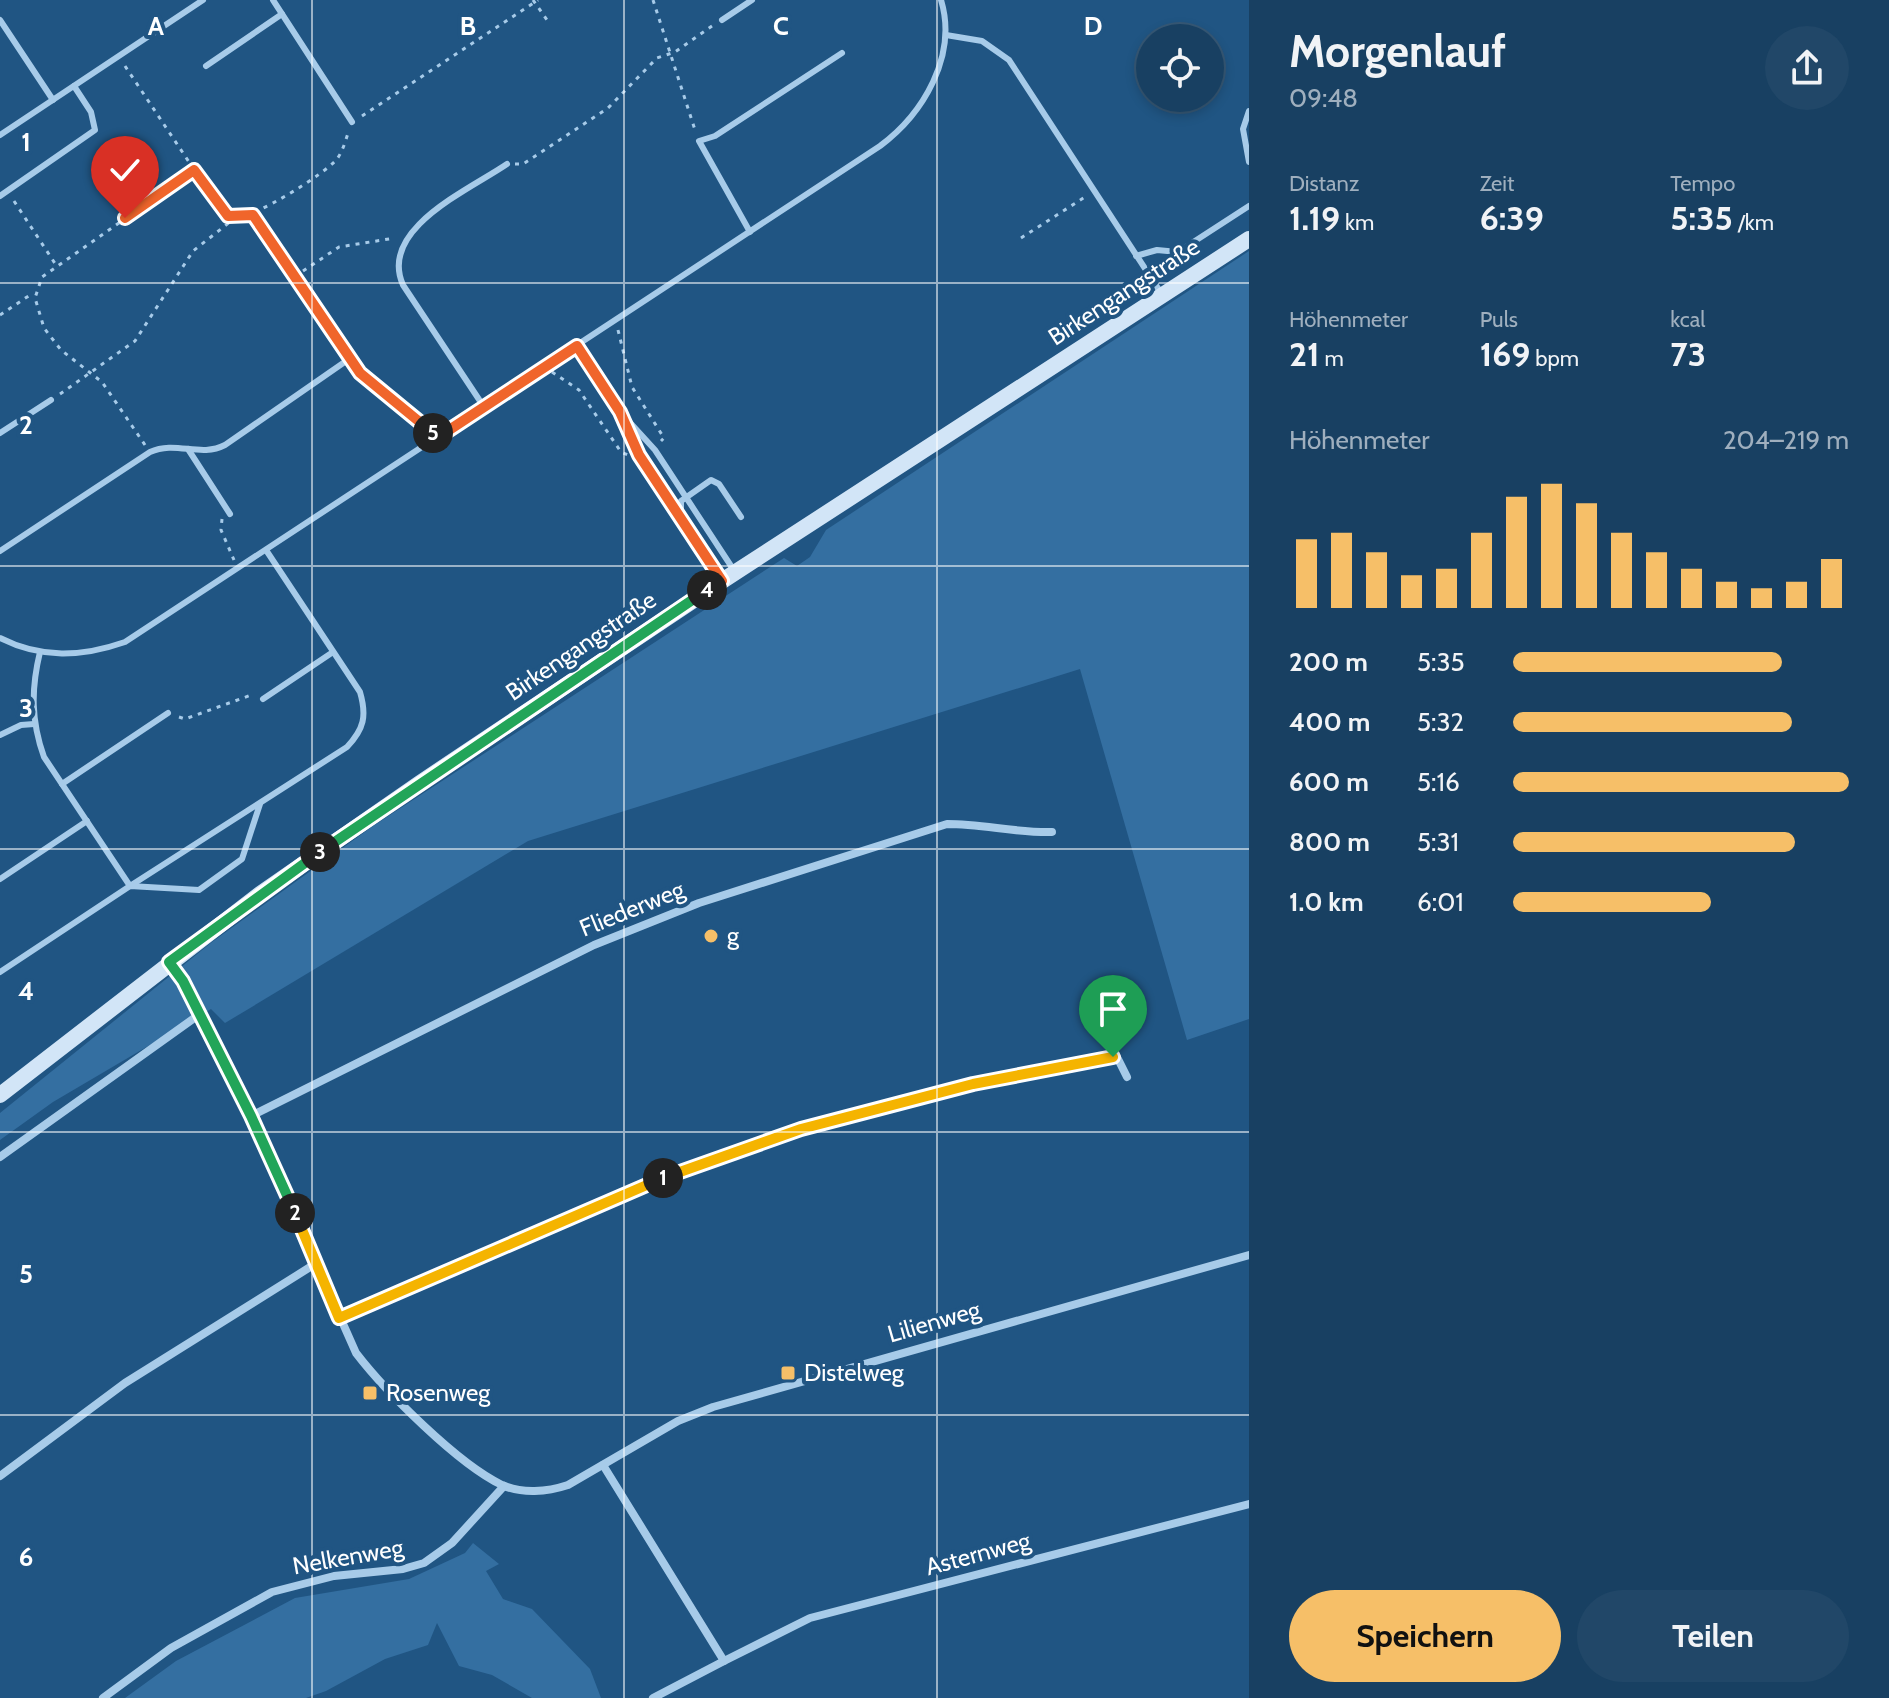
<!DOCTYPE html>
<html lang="de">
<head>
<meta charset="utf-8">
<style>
  :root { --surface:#184062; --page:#214768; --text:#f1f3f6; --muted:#9fafbe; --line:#365977; --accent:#f6bf68 }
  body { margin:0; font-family:Cabin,sans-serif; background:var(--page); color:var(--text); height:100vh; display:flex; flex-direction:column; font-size:30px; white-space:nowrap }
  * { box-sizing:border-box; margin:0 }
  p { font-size:26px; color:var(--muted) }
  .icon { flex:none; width:44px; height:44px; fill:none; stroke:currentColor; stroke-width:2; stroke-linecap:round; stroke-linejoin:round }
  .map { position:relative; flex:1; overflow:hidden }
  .panel { display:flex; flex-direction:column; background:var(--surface); width:640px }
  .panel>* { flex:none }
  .controls { position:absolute; left:1136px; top:24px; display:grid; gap:16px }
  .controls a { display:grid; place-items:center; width:88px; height:88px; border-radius:50%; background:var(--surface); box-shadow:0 4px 12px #0003,0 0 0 2px var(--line); font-size:40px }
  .pin { position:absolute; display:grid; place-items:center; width:68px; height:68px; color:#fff; margin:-82px -34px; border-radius:50% 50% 50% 0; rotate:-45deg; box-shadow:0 0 8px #0007 }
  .pin .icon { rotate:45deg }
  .km { position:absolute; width:40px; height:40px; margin:-20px; border-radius:50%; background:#222; color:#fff; font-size:22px; line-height:40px; text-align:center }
  .round { display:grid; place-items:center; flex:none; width:84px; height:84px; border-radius:42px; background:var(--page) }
  .headline { display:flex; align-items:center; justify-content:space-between; height:136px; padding:0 40px }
  h1 { font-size:44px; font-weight:700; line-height:60px }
  .stats { display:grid; grid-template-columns:repeat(3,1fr); gap:12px; height:136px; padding:8px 40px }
  .stats div { display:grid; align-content:center }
  .stats b { font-size:34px; font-weight:700 }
  .stats small { font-size:22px; font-weight:400 }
  .stats p { font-size:22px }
  .chart { height:224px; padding:16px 40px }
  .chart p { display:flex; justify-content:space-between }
  .chart svg { width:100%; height:144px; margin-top:8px; stroke:var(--accent); stroke-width:6 }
  .action { display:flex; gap:16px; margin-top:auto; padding:16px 40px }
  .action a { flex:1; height:92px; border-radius:48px; background:var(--accent); color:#111; font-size:32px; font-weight:700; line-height:92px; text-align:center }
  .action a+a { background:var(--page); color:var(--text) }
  ul { padding:0 40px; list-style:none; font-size:26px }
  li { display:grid; grid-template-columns:128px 96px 1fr; align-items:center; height:60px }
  li i { height:20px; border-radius:10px; background:var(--accent) }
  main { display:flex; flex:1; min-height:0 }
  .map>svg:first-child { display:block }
  .green { fill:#346fa1 }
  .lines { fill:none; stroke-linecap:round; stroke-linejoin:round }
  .path { stroke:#a7cbe9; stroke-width:3; stroke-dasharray:4 6; stroke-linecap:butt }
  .lane { stroke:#a7cbe9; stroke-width:6 }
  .street { stroke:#a7cbe9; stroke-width:8 }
  .secondary { stroke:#d2e5f7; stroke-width:16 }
  .split-1-casing { stroke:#fff; stroke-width:16 }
  .split-2-casing { stroke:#fff; stroke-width:16 }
  .split-3-casing { stroke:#fff; stroke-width:16 }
  .split-4-casing { stroke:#fff; stroke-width:16 }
  .split-5-casing { stroke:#fff; stroke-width:16 }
  .split-6-casing { stroke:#fff; stroke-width:16 }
  .split-1 { stroke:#f5b400; stroke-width:10 }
  .split-2 { stroke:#f5b400; stroke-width:10 }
  .split-3 { stroke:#22a559; stroke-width:10 }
  .split-4 { stroke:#22a559; stroke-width:10 }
  .split-5 { stroke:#f0652b; stroke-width:10 }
  .split-6 { stroke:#f0652b; stroke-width:10 }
  .grid { fill:none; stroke:#fff; stroke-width:2; stroke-opacity:0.55 }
  .poi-dot { fill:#f6bf68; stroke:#205583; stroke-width:3 }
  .labels { text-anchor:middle; stroke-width:8; stroke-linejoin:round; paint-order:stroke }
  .street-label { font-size:24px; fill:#fff; stroke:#205583 }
  .poi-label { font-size:24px; fill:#fff; stroke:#205583; text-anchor:start }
  .grid-label { font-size:26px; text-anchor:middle; font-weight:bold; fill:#fff; stroke:#205583; stroke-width:8; stroke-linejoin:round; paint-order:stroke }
</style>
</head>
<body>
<main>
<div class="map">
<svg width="1249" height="1698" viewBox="0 0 1249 1698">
  <rect width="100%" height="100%" fill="#205583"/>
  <!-- green -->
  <g class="green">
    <polygon points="1249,251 1249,1019 1187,1040 1080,669 528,841 225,1023 211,1009 53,1102 0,1140 0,1113 212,942 373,826 784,558 797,566 810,557 826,530"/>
    <polygon points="473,1543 499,1564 486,1571 503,1599 532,1609 590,1669 601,1698 532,1698 492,1675 459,1666 437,1623 428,1645 385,1659 326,1691 306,1698 125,1698 176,1661 295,1598 409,1579 465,1553"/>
  </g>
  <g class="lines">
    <!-- path -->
    <g class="path">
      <polyline points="533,0 547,20"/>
      <polyline points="653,0 696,133"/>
      <path d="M125,66L221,210L235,218C254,218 325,174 337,159C343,151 346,139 349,130"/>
      <polyline points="362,116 538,0"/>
      <polyline points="515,164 523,164 608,108 657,58 675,52 712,26"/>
      <polyline points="14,201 56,265"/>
      <polyline points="253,215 282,258"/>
      <polyline points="1021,238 1085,197"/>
      <polyline points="303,271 339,247 395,238"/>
      <polyline points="0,315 33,293"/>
      <polyline points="618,330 632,387 664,438 661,441"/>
      <polyline points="552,372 579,390 621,452 628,455"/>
      <polyline points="60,394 135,341 193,251 235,218"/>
      <polyline points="145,445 102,382 61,350 44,328 35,298 42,277 193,171"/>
      <polyline points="222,519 221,530 234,560"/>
      <polyline points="179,717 185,719 254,694"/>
    </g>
    <!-- lane -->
    <g class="lane">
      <polyline points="273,0 352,122"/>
      <polyline points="0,20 53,100"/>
      <polyline points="722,20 752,0"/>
      <polyline points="946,35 982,41 1009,60 1161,293"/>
      <polyline points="206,66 282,14"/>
      <polyline points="1249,111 1243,129 1249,162"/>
      <polyline points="0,135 203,0"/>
      <polyline points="0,196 95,130 91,112 74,86"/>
      <polyline points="750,232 699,141 715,136 842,53"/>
      <polyline points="1136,256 1157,250 1178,252 1249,206"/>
      <polyline points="287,266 349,359"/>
      <polyline points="577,346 620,412 639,455 722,581"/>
      <path d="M484,407L403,285C378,229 469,190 507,164"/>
      <polyline points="624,416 655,450 735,572"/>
      <polyline points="0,433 51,400"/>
      <polyline points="188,449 230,514"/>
      <polyline points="681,515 681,501 711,480 719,484 741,517"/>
      <path d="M0,551L150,452C176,440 200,458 225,445L349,359L370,384L437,438"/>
      <path d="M0,638C41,659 82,657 125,642L880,146C923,114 958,56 941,0"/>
      <path d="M40,652C31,689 31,721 44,757L130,886L347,747C364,729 367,716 360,692L266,550"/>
      <polyline points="263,699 333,652"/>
      <polyline points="0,735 21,725 34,724"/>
      <polyline points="62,784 168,713"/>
      <polyline points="0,879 87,821"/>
      <polyline points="0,972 130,886 199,890 242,859 260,804"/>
    </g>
    <!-- street -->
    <g class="street">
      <path d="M169,962L183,981L251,1116L356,1353C386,1392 458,1464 502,1485C522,1494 547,1492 568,1485L678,1421L713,1407L1249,1255"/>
      <path d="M251,1116L594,945L699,903L947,824C983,824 1016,833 1052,832"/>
      <polyline points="0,1157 200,1014"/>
      <path d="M339,1318C454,1268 568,1214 685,1168C821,1115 966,1086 1109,1057L1118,1059L1127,1077"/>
      <polyline points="603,1465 724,1661 653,1698"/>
      <polyline points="0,1476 125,1383 315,1264"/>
      <polyline points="724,1661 810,1618 1249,1504"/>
      <polyline points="103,1698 171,1648 272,1592 334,1576 403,1569 424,1563 452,1543 504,1486"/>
    </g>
    <!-- secondary -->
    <polyline class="secondary" points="0,1095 260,894 420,783 722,581 1249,239"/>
  </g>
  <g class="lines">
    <!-- split-1 casing -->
    <g class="split-1-casing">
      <polyline id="split-1" points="663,1178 801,1129 973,1084 1113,1057"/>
    </g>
    <!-- split-2 casing -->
    <g class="split-2-casing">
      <polyline id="split-2" points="295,1213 339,1318 663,1178"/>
    </g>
    <!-- split-3 casing -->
    <g class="split-3-casing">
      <polyline id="split-3" points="295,1213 251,1116 183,981 169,962 320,852"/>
    </g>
    <!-- split-4 casing -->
    <g class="split-4-casing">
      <polyline id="split-4" points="320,852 707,590"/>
    </g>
    <!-- split-5 casing -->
    <g class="split-5-casing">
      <polyline id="split-5" points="433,433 437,438 577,346 620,412 639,455 722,581 707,590"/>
    </g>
    <!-- split-6 casing -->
    <g class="split-6-casing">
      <polyline id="split-6" points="125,218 194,170 228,216 253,215 360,373 433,433"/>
    </g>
    <!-- split-1 -->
    <use href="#split-1" class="split-1"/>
    <!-- split-2 -->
    <use href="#split-2" class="split-2"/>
    <!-- split-3 -->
    <use href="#split-3" class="split-3"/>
    <!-- split-4 -->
    <use href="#split-4" class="split-4"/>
    <!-- split-5 -->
    <use href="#split-5" class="split-5"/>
    <!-- split-6 -->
    <use href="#split-6" class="split-6"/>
  </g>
  <!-- grid -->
  <path class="grid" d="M312,0V1698M624,0V1698M937,0V1698M0,283H1249M0,566H1249M0,849H1249M0,1132H1249M0,1415H1249"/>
  <!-- markers -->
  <g class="poi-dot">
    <circle cx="711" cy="936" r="8"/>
    <rect x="780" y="1365" width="16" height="16" rx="4"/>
    <rect x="362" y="1385" width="16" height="16" rx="4"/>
  </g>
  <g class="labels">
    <!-- street labels -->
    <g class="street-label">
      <text transform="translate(1124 292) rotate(-33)" y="8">Birkengangstraße</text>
      <text transform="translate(581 646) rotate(-34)" y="8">Birkengangstraße</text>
      <text transform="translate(632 909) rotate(-22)" y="8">Fliederweg</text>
      <text transform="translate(934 1322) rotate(-16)" y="8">Lilienweg</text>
      <text transform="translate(978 1554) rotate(-15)" y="8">Asternweg</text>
      <text transform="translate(348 1557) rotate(-10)" y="8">Nelkenweg</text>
    </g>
    <!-- poi labels -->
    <g class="poi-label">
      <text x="727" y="944">g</text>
      <text x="804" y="1381">Distelweg</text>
      <text x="386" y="1401">Rosenweg</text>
    </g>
  </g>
  <g class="grid-label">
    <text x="156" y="35">A</text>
    <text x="468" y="35">B</text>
    <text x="781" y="35">C</text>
    <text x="1093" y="35">D</text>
    <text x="26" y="151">1</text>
    <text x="26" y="434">2</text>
    <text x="26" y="717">3</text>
    <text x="26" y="1000">4</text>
    <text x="26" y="1283">5</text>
    <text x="26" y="1566">6</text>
  </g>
</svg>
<div class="controls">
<a><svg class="icon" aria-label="locate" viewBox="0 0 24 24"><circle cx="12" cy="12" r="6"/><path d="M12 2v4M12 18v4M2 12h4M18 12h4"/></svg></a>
</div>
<div class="pin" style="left:1113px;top:1057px;background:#1e9e55"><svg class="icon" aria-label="arrive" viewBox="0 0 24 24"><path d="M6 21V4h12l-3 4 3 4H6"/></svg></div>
<div class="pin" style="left:125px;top:218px;background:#d93025"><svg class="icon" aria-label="check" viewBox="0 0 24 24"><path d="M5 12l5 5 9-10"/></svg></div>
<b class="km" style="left:663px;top:1178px">1</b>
<b class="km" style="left:295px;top:1213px">2</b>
<b class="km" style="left:320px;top:852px">3</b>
<b class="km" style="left:707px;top:590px">4</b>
<b class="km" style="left:433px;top:433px">5</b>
</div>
<section class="panel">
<div class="headline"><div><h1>Morgenlauf</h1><p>09:48</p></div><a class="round"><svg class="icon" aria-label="share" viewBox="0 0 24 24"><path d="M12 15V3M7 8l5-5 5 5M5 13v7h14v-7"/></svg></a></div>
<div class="stats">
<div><p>Distanz</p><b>1.19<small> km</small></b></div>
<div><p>Zeit</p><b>6:39</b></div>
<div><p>Tempo</p><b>5:35<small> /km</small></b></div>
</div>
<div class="stats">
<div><p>Höhenmeter</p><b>21<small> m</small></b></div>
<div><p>Puls</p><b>169<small> bpm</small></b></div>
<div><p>kcal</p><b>73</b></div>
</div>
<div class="chart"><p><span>Höhenmeter</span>204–219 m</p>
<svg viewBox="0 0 160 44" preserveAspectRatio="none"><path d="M5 44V23M15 44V21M25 44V27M35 44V34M45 44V32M55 44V21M65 44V10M75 44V6M85 44V12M95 44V21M105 44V27M115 44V32M125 44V36M135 44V38M145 44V36M155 44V29"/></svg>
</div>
<ul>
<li><b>200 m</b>5:35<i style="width:80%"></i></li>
<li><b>400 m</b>5:32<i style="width:83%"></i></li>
<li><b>600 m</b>5:16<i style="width:100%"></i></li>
<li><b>800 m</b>5:31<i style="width:84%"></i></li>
<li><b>1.0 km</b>6:01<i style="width:59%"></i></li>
</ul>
<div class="action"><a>Speichern</a><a>Teilen</a></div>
</section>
</main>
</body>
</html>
